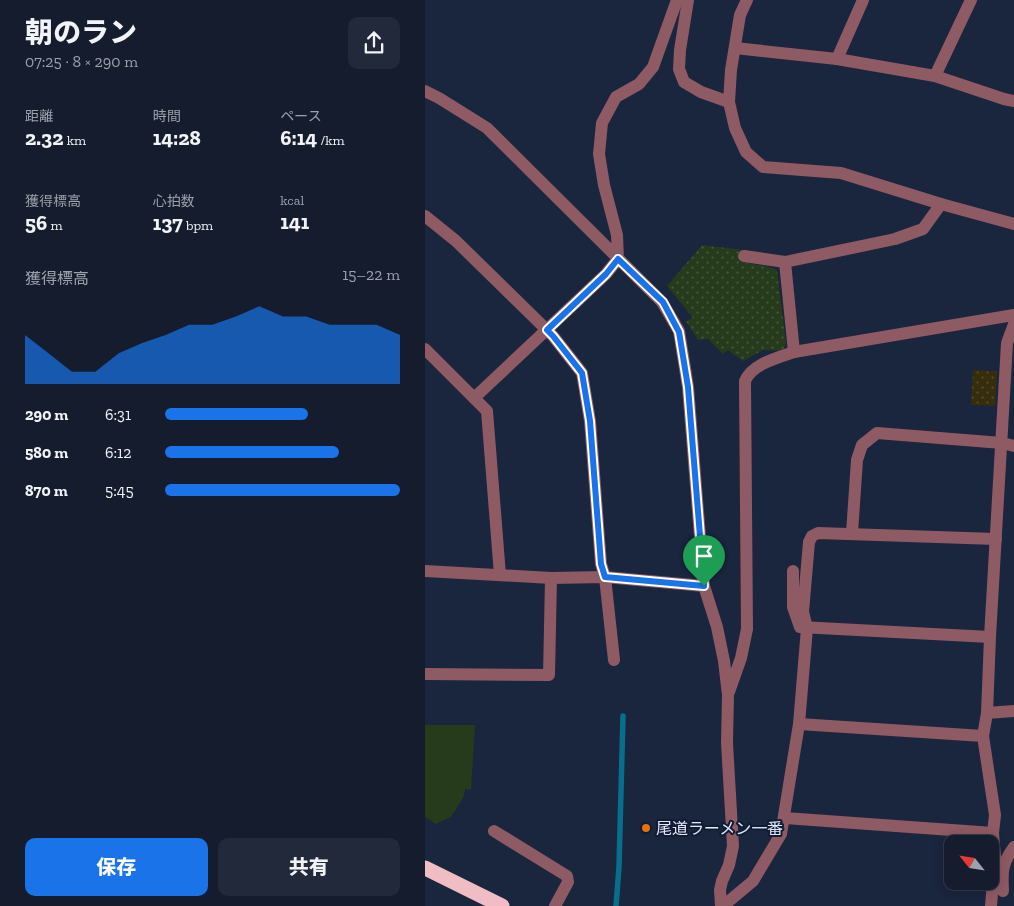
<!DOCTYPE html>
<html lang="ja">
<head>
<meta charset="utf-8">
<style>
  :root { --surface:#141c2e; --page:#21293a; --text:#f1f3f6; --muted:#9da1aa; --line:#333a4a; --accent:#1a73e8 }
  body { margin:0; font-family:"Zilla Slab","Noto Sans JP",serif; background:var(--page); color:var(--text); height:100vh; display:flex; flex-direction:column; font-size:19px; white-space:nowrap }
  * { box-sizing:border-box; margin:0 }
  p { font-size:16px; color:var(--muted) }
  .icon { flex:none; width:28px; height:28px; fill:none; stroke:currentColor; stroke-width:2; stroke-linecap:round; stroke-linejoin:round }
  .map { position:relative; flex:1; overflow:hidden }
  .details { display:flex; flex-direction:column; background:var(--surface); width:425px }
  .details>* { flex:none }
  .needle { width:32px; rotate:300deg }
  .buttons { position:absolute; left:519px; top:835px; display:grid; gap:10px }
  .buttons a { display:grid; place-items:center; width:55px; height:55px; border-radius:10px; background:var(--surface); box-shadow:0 2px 12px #0003,0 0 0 1px var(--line); font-size:25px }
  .pin { position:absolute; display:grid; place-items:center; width:42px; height:42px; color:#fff; margin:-51px -21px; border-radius:50% 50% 50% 0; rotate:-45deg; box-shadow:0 0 5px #0007 }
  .pin .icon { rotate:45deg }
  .round { display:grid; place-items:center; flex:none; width:52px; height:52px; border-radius:10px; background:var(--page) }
  .head { display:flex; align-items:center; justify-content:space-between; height:85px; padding:0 25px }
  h1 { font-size:28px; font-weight:800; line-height:38px }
  .figures { display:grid; grid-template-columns:repeat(3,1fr); gap:8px; height:85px; padding:5px 25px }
  .figures div { display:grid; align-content:center }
  .figures b { font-size:21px; font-weight:800 }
  .figures small { font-size:14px; font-weight:400 }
  .figures p { font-size:14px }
  .chart { height:140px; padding:10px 25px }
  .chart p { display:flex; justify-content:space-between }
  .chart svg { width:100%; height:90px; margin-top:5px; fill:var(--accent); opacity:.7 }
  .action { display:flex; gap:10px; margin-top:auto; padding:10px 25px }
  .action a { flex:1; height:58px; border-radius:10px; background:var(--accent); color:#fff; font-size:20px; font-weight:800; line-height:58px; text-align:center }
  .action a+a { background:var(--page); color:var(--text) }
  ul { padding:0 25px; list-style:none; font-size:16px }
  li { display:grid; grid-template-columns:80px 60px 1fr; align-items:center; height:38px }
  li i { height:12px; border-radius:6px; background:var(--accent) }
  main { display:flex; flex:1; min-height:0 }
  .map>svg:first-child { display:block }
  .grass { fill:url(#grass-dots) }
  .sand { fill:url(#sand-dots) }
  .garden { fill:#253b1c }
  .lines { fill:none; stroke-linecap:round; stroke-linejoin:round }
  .stream { stroke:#086f8b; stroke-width:5.5 }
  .minor { stroke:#8e5a64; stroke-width:12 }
  .highway { stroke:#f1bdc5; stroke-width:15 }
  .route-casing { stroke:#fff; stroke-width:10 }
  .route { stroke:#1a73e8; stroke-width:6 }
  .food-dot { fill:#e8710a; stroke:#111b34; stroke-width:2 }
  .labels { text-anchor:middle; stroke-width:4; stroke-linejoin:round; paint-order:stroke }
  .poi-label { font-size:16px; fill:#dfe7f9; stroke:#111b34; text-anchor:start }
</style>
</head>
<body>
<main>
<section class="details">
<div class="head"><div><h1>朝のラン</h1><p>07:25 · 8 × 290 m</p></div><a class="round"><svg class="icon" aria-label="share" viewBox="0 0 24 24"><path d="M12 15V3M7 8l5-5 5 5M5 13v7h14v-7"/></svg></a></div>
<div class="figures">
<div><p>距離</p><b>2.32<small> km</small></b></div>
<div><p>時間</p><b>14:28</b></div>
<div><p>ペース</p><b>6:14<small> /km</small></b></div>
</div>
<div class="figures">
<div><p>獲得標高</p><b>56<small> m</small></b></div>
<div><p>心拍数</p><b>137<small> bpm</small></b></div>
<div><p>kcal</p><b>141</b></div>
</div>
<div class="chart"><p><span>獲得標高</span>15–22 m</p>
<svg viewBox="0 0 160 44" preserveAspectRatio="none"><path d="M0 44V20L10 29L20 38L30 38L40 29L50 24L60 20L70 15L80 15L90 11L100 6L110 11L120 11L130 15L140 15L150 15L160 20V44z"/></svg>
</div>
<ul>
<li><b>290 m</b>6:31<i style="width:61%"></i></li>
<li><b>580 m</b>6:12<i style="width:74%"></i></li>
<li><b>870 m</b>5:45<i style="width:100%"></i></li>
</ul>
<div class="action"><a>保存</a><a>共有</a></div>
</section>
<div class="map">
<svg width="589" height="906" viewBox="0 0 589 906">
  <defs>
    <pattern id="grass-dots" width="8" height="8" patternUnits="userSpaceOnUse" patternTransform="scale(1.25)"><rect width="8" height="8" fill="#253b1c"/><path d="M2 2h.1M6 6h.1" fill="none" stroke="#44573e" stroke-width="1.8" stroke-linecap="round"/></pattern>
    <pattern id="sand-dots" width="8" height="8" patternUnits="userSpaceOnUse" patternTransform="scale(1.25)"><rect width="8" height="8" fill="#352d0c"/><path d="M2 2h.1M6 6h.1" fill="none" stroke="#524b30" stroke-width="1.8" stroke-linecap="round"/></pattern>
  </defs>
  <rect width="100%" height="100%" fill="#1a253e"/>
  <!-- grass -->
  <polygon class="grass" points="277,245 318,250 317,262 341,266 352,270 361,343 358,351 338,350 318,361 303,350 298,354 283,339 273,340 261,321 268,318 242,286"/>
  <!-- sand -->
  <polygon class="sand" points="548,370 572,371 570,406 546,405"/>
  <!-- garden -->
  <polygon class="garden" points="0,725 50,725 46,790 40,789 39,796 26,817 11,824 0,817"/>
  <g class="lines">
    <!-- stream -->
    <polyline class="stream" points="191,906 194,867 198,716"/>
    <!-- minor -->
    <g class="minor">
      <polyline points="263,0 255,50 254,69 259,82 276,92 304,102"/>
      <polyline points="322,0 315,15 306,70 304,102 310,128 321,152 338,167 416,173 516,204 589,224"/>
      <polyline points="310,48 412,59 510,76 579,99 589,101"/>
      <polyline points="412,59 438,0"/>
      <polyline points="510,76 546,0"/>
      <polyline points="0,91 14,98 62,128 237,302 254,331 263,387 279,586 292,627 299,661 303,695 302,743 308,846 304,865 297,881 295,890 296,906"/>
      <polyline points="0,216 31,241 128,336 157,373 165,421 176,564 180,577 189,660"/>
      <polyline points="319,256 360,262 470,239 498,229 516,204"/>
      <polyline points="360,262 369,352"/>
      <polyline points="0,349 62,411 75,575"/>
      <polyline points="49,398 181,274 193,259 192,235 179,185 174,154 177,123 191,97 214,84 228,67 252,0"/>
      <polyline points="427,533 432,460 437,445 452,433 577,443 589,446"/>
      <polyline points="0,571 126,578 180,577 279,586"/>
      <polyline points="368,571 368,607 375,627 565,637"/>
      <polyline points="0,674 124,675 126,578"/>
      <path d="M304,692L316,658L322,629L320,381C327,364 352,358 369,352L589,315"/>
      <polyline points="562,713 589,711"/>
      <polyline points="374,724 558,736"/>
      <polyline points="360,818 568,833"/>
      <polyline points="69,831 142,876 143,882 130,906"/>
      <path d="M578,891C577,871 577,863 589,847"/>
      <polyline points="298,906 328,881 356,834 374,724 382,628 378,612 384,542 387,536 393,533 571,539"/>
      <polyline points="566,906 570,857 568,833 570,815 558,736 562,713 565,637 582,343 589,324"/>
    </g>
    <!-- highway -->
    <polyline class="highway" points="0,868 77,906"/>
  </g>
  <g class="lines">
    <!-- route casing -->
    <g class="route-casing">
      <polygon id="route" points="193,259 238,302 254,332 263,387 279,586 180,577 176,564 165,421 157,373 128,336 122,330 181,274"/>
    </g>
    <!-- route -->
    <use href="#route" class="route"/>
  </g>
  <!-- markers -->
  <circle class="food-dot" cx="221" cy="828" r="5"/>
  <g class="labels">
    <!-- poi labels -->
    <g class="poi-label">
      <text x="231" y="834">尾道ラーメン一番</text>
    </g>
  </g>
</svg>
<div class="buttons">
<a><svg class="needle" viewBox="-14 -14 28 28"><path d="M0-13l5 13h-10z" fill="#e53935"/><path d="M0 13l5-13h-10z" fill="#9da1aa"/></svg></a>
</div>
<div class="pin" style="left:279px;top:586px;background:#1e9e55"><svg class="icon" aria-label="arrive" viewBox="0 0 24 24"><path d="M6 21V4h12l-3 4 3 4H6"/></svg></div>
</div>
</main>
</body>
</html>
